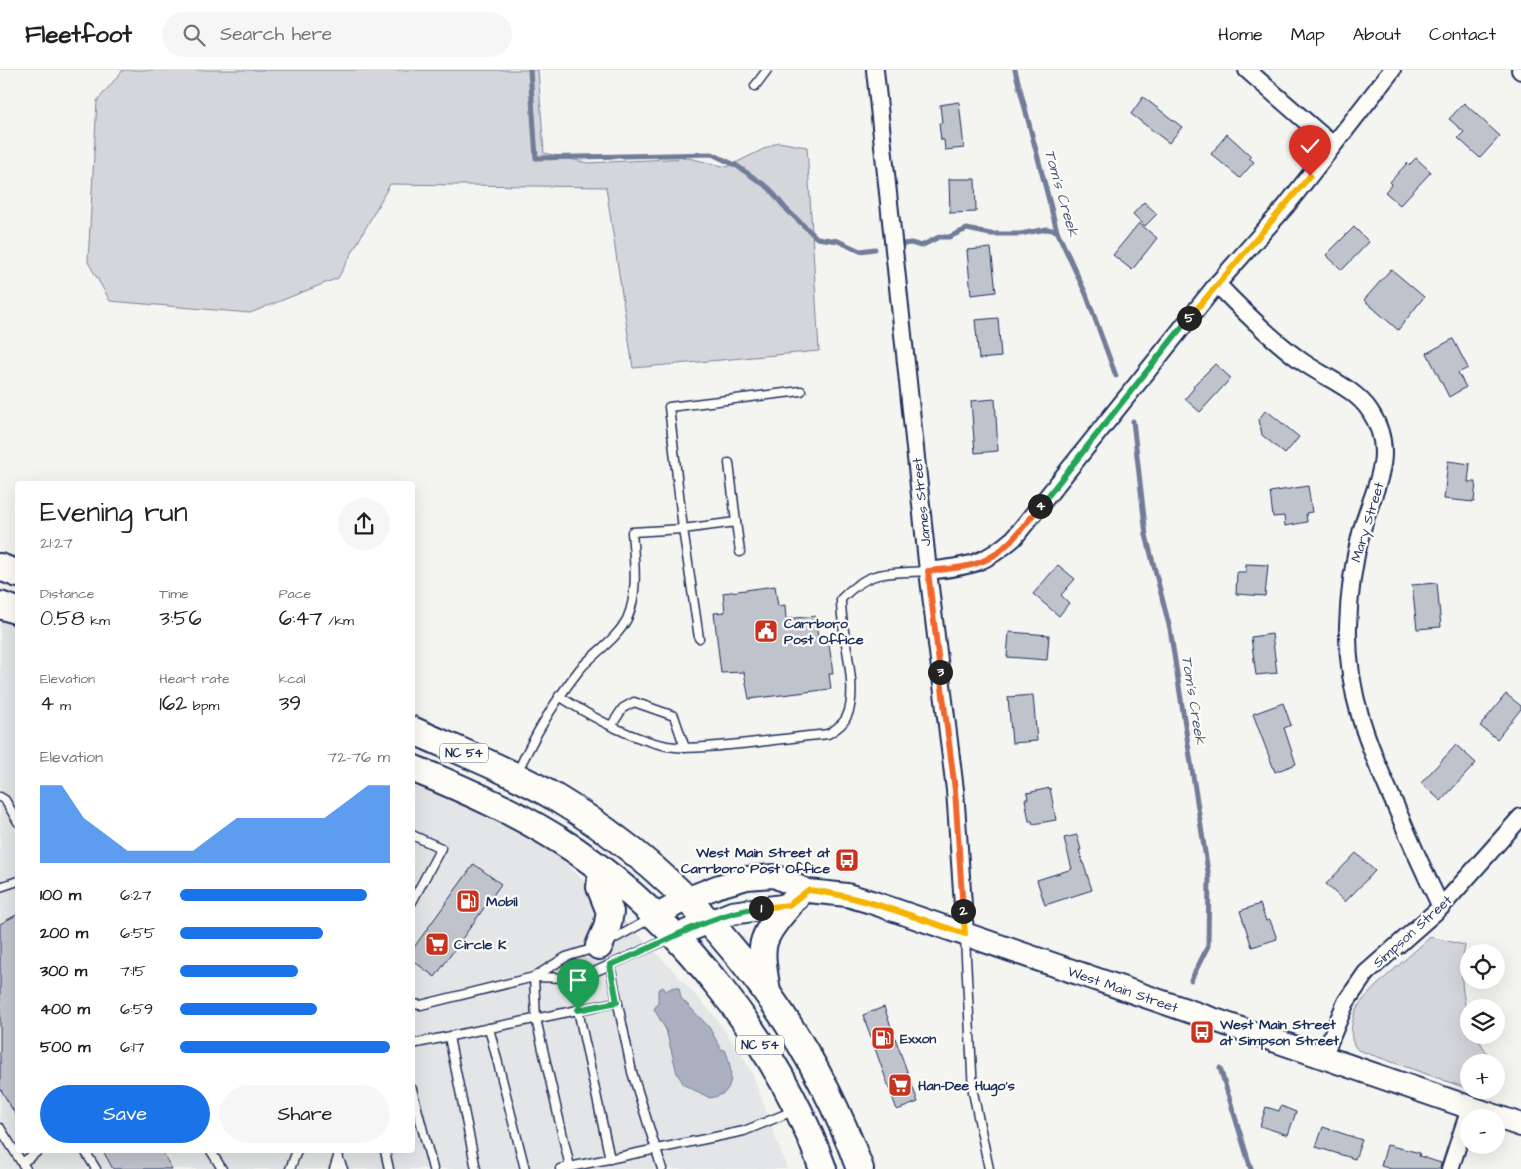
<!DOCTYPE html>
<html lang="en">
<head>
<meta charset="utf-8">
<style>
  :root { --surface:#fff; --page:#f6f6f6; --text:#202124; --muted:#757577; --line:#e0e0e0; --accent:#1a73e8 }
  body { margin:0; font-family:"Architects Daughter",sans-serif; background:var(--page); color:var(--text); height:100vh; display:flex; flex-direction:column; font-size:19px; white-space:nowrap }
  * { box-sizing:border-box; margin:0 }
  p { font-size:16px; color:var(--muted) }
  .icon { flex:none; width:28px; height:28px; fill:none; stroke:currentColor; stroke-width:2; stroke-linecap:round; stroke-linejoin:round }
  .map { position:relative; flex:1; overflow:hidden }
  .side { position:absolute; left:15px; top:411px; width:400px; height:672px; display:flex; flex-direction:column; background:var(--surface); border-radius:5px; box-shadow:0 5px 20px #0002 }
  .side>* { flex:none }
  .fabs { position:absolute; left:1460px; top:874px; display:grid; gap:10px }
  .fabs a { display:grid; place-items:center; width:45px; height:45px; border-radius:50%; background:var(--surface); box-shadow:0 5px 20px #0002; font-size:25px }
  .pin { position:absolute; display:grid; place-items:center; width:42px; height:42px; color:#fff; margin:-51px -21px; border-radius:50% 50% 50% 0; rotate:-45deg; box-shadow:0 0 5px #0007 }
  .pin .icon { rotate:45deg }
  .km { position:absolute; width:25px; height:25px; margin:-12px; border-radius:50%; background:#222; color:#fff; font-size:14px; line-height:25px; text-align:center }
  .round { display:grid; place-items:center; flex:none; width:52px; height:52px; border-radius:26px; background:var(--page) }
  .headline { display:flex; align-items:center; justify-content:space-between; height:85px; padding:0 25px }
  h1 { font-size:28px; font-weight:600; line-height:38px }
  .metrics { display:grid; grid-template-columns:repeat(3,1fr); gap:8px; height:85px; padding:5px 25px }
  .metrics div { display:grid; align-content:center }
  .metrics b { font-size:21px; font-weight:600 }
  .metrics small { font-size:14px; font-weight:400 }
  .metrics p { font-size:14px }
  .chart { height:140px; padding:10px 25px }
  .chart p { display:flex; justify-content:space-between }
  .chart svg { width:100%; height:90px; margin-top:5px; fill:var(--accent); opacity:.7 }
  .button { display:flex; gap:10px; margin-top:auto; padding:10px 25px }
  .button a { flex:1; height:58px; border-radius:30px; background:var(--accent); color:#fff; font-size:20px; font-weight:600; line-height:58px; text-align:center }
  .button a+a { background:var(--page); color:var(--text) }
  ul { padding:0 25px; list-style:none; font-size:16px }
  li { display:grid; grid-template-columns:80px 60px 1fr; align-items:center; height:38px }
  li i { height:12px; border-radius:6px; background:var(--accent) }
  header { display:flex; align-items:center; gap:30px; box-sizing:border-box; height:70px; padding:0 25px; background:var(--surface); border-bottom:1px solid var(--line) }
  header strong { font-size:24px }
  nav { display:flex; gap:28px; margin-inline-start:auto; font-size:18px }
  .search { width:350px; height:45px; background:var(--page); display:flex; align-items:center; gap:12px; box-sizing:border-box; padding:0 18px; border-radius:28px; color:var(--muted); font-size:19px }
  .map>svg:first-child { display:block }
  .built { fill:#e4e5e6 }
  .green { fill:#d4d6db; stroke:#78829c }
  .water { fill:#aab0bf; stroke:#717c98 }
  .lines { fill:none; stroke-linecap:round; stroke-linejoin:round }
  .stream { stroke:#717c98; stroke-width:5 }
  .building { fill:#bfc3cc; stroke:#1b2f5e }
  .service-casing { stroke:#1b2f5e; stroke-width:11 }
  .minor-casing { stroke:#1b2f5e; stroke-width:20 }
  .secondary-casing { stroke:#1b2f5e; stroke-width:26 }
  .trunk-casing { stroke:#1b2f5e; stroke-width:30 }
  .service { stroke:#fdfcf7; stroke-width:8 }
  .minor { stroke:#fdfcf7; stroke-width:16 }
  .secondary { stroke:#fdfcf7; stroke-width:22 }
  .trunk { stroke:#fdfcf7; stroke-width:26 }
  .split-1-casing { stroke:#fff; stroke-width:10 }
  .split-2-casing { stroke:#fff; stroke-width:10 }
  .split-3-casing { stroke:#fff; stroke-width:10 }
  .split-4-casing { stroke:#fff; stroke-width:10 }
  .split-5-casing { stroke:#fff; stroke-width:10 }
  .split-6-casing { stroke:#fff; stroke-width:10 }
  .split-1 { stroke:#22a559; stroke-width:6 }
  .split-2 { stroke:#f5b400; stroke-width:6 }
  .split-3 { stroke:#f0652b; stroke-width:6 }
  .split-4 { stroke:#f0652b; stroke-width:6 }
  .split-5 { stroke:#22a559; stroke-width:6 }
  .split-6 { stroke:#f5b400; stroke-width:6 }
  .labels { text-anchor:middle; stroke-width:4.5; stroke-linejoin:round; paint-order:stroke }
  .shield { fill:#fdfcf7; stroke:#5f6c8c; stroke-width:1 }
  .shield-label { font-size:12px; font-weight:bold; fill:#1b2f5e }
  .street-label { font-size:14px; fill:#1b2f5e; stroke:#fdfcf7 }
  .poi-label { font-size:14px; font-weight:bold; fill:#1b2f5e; stroke:#fdfcf7; text-anchor:start }
  .water-label { font-size:15px; font-style:italic; fill:#46567b; stroke:#fdfcf7 }
</style>
</head>
<body>
<header>
<strong>Fleetfoot</strong>
<div class="search"><svg class="icon" aria-label="search" viewBox="0 0 24 24"><circle cx="10" cy="10" r="6"/><path d="M15 15l6 6"/></svg>Search here</div>
<nav><a>Home</a><a>Map</a><a>About</a><a>Contact</a></nav>
</header>
<div class="map">
<svg width="1521" height="1099" viewBox="0 0 1521 1099">
  <rect width="100%" height="100%" fill="#f4f4f1"/>
  <filter id="ink" filterUnits="userSpaceOnUse"><feTurbulence type="fractalNoise" baseFrequency=".02" numOctaves="2"/><feDisplacementMap in="SourceGraphic" scale="10" xChannelSelector="R" yChannelSelector="G"/><feConvolveMatrix kernelMatrix="1 2 1 2 8 2 1 2 1" color-interpolation-filters="sRGB"/></filter>
  <g filter="url(#ink)">
    <!-- built -->
    <polygon class="built" points="0,551 18,558 18,1081 412,1081 413,713 479,742 552,780 652,878 713,944 745,990 753,1005 787,1099 0,1099"/>
    <!-- green -->
    <g class="green">
      <polygon points="123,0 538,0 544,83 588,93 688,88 727,97 778,72 807,77 819,281 633,298 606,117 390,114 338,208 250,243 110,231 88,192 97,31"/>
      <path d="M1430,867L1465,875C1462,891 1461,906 1463,922C1465,937 1469,950 1469,965H1476L1492,992H1469V1016L1466,1018L1358,980C1348,971 1351,952 1356,940C1366,921 1413,884 1430,867Z"/>
    </g>
    <!-- water -->
    <path class="water" d="M663,917L666,921L673,917L679,918L681,928L709,957L721,979L725,980C730,990 735,1013 725,1022C722,1025 715,1027 710,1028L684,1015L677,1003L666,960L654,939L658,933V920Z"/>
    <g class="lines">
      <!-- stream -->
      <g class="stream">
        <polyline points="530,0 536,88 712,84 737,96 769,118 786,139 817,168 838,171 860,181 875,179"/>
        <polyline points="1015,0 1057,161 1086,224 1116,306"/>
        <polyline points="903,174 911,173 921,176 939,167 949,167 967,159 990,164 1020,164 1047,159 1057,161"/>
        <polyline points="1133,351 1146,465 1170,559 1209,808 1208,876 1191,910"/>
        <polyline points="1220,998 1251,1099"/>
      </g>
    </g>
    <!-- building -->
    <g class="building">
      <polygon points="1143,27 1182,57 1169,73 1131,44"/>
      <polygon points="959,32 964,78 945,80 944,70 941,70 939,53 942,53 940,35"/>
      <polygon points="1464,33 1500,66 1480,88 1458,68 1464,62 1449,49"/>
      <polygon points="1227,64 1251,86 1249,88 1254,92 1240,108 1211,84"/>
      <polygon points="1416,88 1431,102 1400,135 1385,122 1392,114 1390,112 1407,93 1409,95"/>
      <polygon points="949,109 975,109 976,142 950,143"/>
      <polygon points="1144,132 1157,144 1145,156 1133,144"/>
      <polygon points="1139,153 1157,168 1132,200 1113,185"/>
      <polygon points="1354,157 1369,172 1342,200 1326,185"/>
      <polygon points="991,178 996,222 971,225 967,180"/>
      <polygon points="1391,199 1424,227 1398,260 1364,230"/>
      <polygon points="998,248 1001,287 979,289 975,250"/>
      <polygon points="1453,269 1468,298 1458,303 1466,317 1449,327 1427,283"/>
      <polygon points="1215,294 1231,308 1200,342 1185,329 1194,318 1193,316"/>
      <polygon points="995,329 998,381 975,383 971,331"/>
      <polygon points="1266,340 1299,367 1285,384 1262,365 1259,349"/>
      <polygon points="1448,391 1470,394 1468,412 1476,412 1474,432 1444,429"/>
      <polygon points="1308,416 1312,442 1306,443 1307,452 1285,456 1284,446 1273,447 1270,422"/>
      <polygon points="1246,494 1268,495 1265,526 1236,524 1237,502 1246,502"/>
      <polygon points="1058,495 1075,509 1061,525 1069,533 1059,546 1033,524"/>
      <polygon points="1437,513 1441,557 1417,559 1412,515"/>
      <polygon points="775,516 778,536 785,535 786,549 815,546 819,574 829,573 833,604 829,604 831,619 749,629 744,602 721,603 714,543 725,542 723,523"/>
      <polygon points="1009,562 1049,565 1047,590 1007,587"/>
      <polygon points="1272,564 1277,603 1256,605 1251,567"/>
      <polygon points="1506,624 1521,636 1521,639 1497,669 1480,656"/>
      <polygon points="1033,625 1037,671 1012,673 1008,627"/>
      <polygon points="1283,633 1291,655 1284,658 1296,694 1275,702 1253,644"/>
      <polygon points="1456,675 1476,693 1441,731 1421,713"/>
      <polygon points="1050,718 1056,750 1033,754 1032,751 1029,751 1025,729 1028,729 1027,723"/>
      <polygon points="1077,765 1081,780 1079,780 1092,820 1045,835 1037,810 1072,799 1064,768"/>
      <polygon points="1356,783 1375,801 1345,832 1326,814"/>
      <polygon points="474,794 501,814 435,907 412,890 412,880"/>
      <polygon points="1260,834 1266,851 1270,850 1277,869 1252,877 1240,841"/>
      <polygon points="18,844 18,1049 0,1018 0,854"/>
      <polygon points="884,937 918,1032 897,1040 863,945"/>
      <polygon points="1281,1036 1296,1042 1288,1065 1260,1056 1266,1037 1279,1041"/>
      <polygon points="1323,1057 1362,1070 1355,1089 1316,1077"/>
      <polygon points="1387,1075 1420,1083 1419,1086 1441,1093 1440,1099 1391,1099 1381,1096"/>
      <polygon points="103,1081 162,1081 172,1099 113,1099"/>
    </g>
    <g class="lines">
      <!-- service casing -->
      <g class="service-casing">
        <g id="service">
          <polyline points="755,16 767,0"/>
          <polyline points="736,452 740,482"/>
          <polyline points="699,568 683,459 736,452 729,393"/>
          <path d="M559,626C591,647 628,668 667,676C691,680 716,676 740,674C769,671 798,667 828,664C835,660 844,654 847,646C860,618 840,562 841,529C871,498 887,504 928,501"/>
          <polyline points="611,656 623,638 634,632 674,646 685,678"/>
          <path d="M517,703C535,664 553,633 580,599C595,582 616,570 627,549C639,523 634,489 632,462L683,459L669,337L801,321"/>
          <polyline points="0,727 5,730 18,752"/>
          <polyline points="412,765 441,778 412,832"/>
          <polyline points="0,817 18,811"/>
          <polyline points="965,868 973,1022 989,1099"/>
          <polyline points="608,872 650,849"/>
          <polyline points="610,895 632,1002 662,1099"/>
          <polyline points="534,907 536,949 570,1097"/>
          <polyline points="534,907 569,908 594,902 671,868"/>
          <polyline points="412,934 421,935 534,907 566,887 595,878"/>
          <polyline points="578,940 610,1089"/>
          <polyline points="489,958 525,1099"/>
          <polyline points="449,967 476,1099"/>
          <polyline points="412,974 617,932"/>
          <polyline points="412,1019 433,1099"/>
          <polyline points="0,1058 22,1093"/>
          <polyline points="85,1081 96,1099"/>
          <polyline points="211,1081 222,1099"/>
          <polyline points="385,1081 389,1099"/>
          <polyline points="338,1087 343,1099"/>
          <polyline points="26,1099 22,1093 38,1081"/>
          <polyline points="290,1099 297,1081"/>
          <polyline points="334,1099 340,1081"/>
          <polyline points="560,1099 744,1061 793,1041"/>
        </g>
      </g>
      <!-- minor casing -->
      <g class="minor-casing">
        <g id="minor">
          <polyline points="875,0 928,501 955,720 965,864"/>
          <polyline points="1247,0 1333,75"/>
          <polyline points="1520,0 1521,1"/>
          <path d="M1217,214C1243,241 1270,268 1300,290C1323,307 1354,317 1370,341C1399,385 1372,420 1361,463C1353,494 1349,525 1348,556C1346,623 1369,678 1396,737C1410,771 1425,804 1441,837"/>
          <path d="M928,501C968,496 982,496 1014,468L1217,214L1286,136L1392,0"/>
          <polyline points="1323,987 1346,932 1366,903 1441,837 1521,747"/>
          <polyline points="1450,1099 1470,1038"/>
        </g>
      </g>
      <!-- secondary casing -->
      <g class="secondary-casing">
        <g id="secondary">
          <polyline points="656,846 686,829 719,816 747,808 774,806 808,821 847,825 871,832 1521,1055"/>
          <polyline points="675,866 732,843 789,835 797,829"/>
        </g>
      </g>
      <!-- trunk casing -->
      <g class="trunk-casing">
        <g id="trunk">
          <polyline points="0,497 18,504"/>
          <polyline points="0,535 18,541"/>
          <path d="M412,660C461,682 511,701 556,728C696,811 805,947 860,1099"/>
          <path d="M412,698C469,721 524,746 575,780C681,853 780,977 823,1099"/>
          <polyline points="599,876 607,858 610,842 600,817 602,801"/>
          <path d="M767,922C760,876 757,871 789,835"/>
        </g>
      </g>
      <!-- service -->
      <use href="#service" class="service"/>
      <!-- minor -->
      <use href="#minor" class="minor"/>
      <!-- secondary -->
      <use href="#secondary" class="secondary"/>
      <!-- trunk -->
      <use href="#trunk" class="trunk"/>
    </g>
  </g>
  <g class="lines" filter="url(#ink)">
    <!-- split-1 casing -->
    <g class="split-1-casing">
      <path id="split-1" d="M578,940L617,932L610,895C660,876 707,844 761,838"/>
    </g>
    <!-- split-2 casing -->
    <g class="split-2-casing">
      <path id="split-2" d="M761,838L789,835L808,820C863,826 913,847 965,864L963,841"/>
    </g>
    <!-- split-3 casing -->
    <g class="split-3-casing">
      <polyline id="split-3" points="940,602 955,720 963,841"/>
    </g>
    <!-- split-4 casing -->
    <g class="split-4-casing">
      <path id="split-4" d="M940,602L928,501C944,499 962,499 978,493C1005,484 1023,457 1040,436"/>
    </g>
    <!-- split-5 casing -->
    <g class="split-5-casing">
      <polyline id="split-5" points="1040,436 1189,248"/>
    </g>
    <!-- split-6 casing -->
    <g class="split-6-casing">
      <polyline id="split-6" points="1189,248 1310,106"/>
    </g>
    <!-- split-1 -->
    <use href="#split-1" class="split-1"/>
    <!-- split-2 -->
    <use href="#split-2" class="split-2"/>
    <!-- split-3 -->
    <use href="#split-3" class="split-3"/>
    <!-- split-4 -->
    <use href="#split-4" class="split-4"/>
    <!-- split-5 -->
    <use href="#split-5" class="split-5"/>
    <!-- split-6 -->
    <use href="#split-6" class="split-6"/>
  </g>
  <!-- icons -->
  <defs>
    <g id="civic-square" transform="scale(1.25)"><rect x="-9" y="-9" width="18" height="18" rx="4" fill="#c8321e" stroke="#fdfcf7"/><path d="M-.6-6.5H3V-4.5H.6V-3L4-1V1h2V6H-6V1h2V-1L-.6-3ZM-1.2 2.5V6h2.4V2.5Z" fill="#fff"/></g>
    <g id="bus-square" transform="scale(1.25)"><rect x="-9" y="-9" width="18" height="18" rx="4" fill="#c8321e" stroke="#fdfcf7"/><path d="M-5-6H5V4H4V6H2V4H-2V6H-4V4H-5ZM-3.5-4V0h7V-4ZM-3.5 1.2v1.5H-2V1.2ZM2 1.2v1.5H3.5V1.2Z" fill="#fff"/></g>
    <g id="fuel-square" transform="scale(1.25)"><rect x="-9" y="-9" width="18" height="18" rx="4" fill="#c8321e" stroke="#fdfcf7"/><path d="M-5.5-6h7V0h2V4h1.3V-2.5L3-4.5l.8-.8L6-3V5H2.5V1h-1V6h-7ZM-4.2-4.7v3.2H.2V-4.7Z" fill="#fff"/></g>
    <g id="supermarket-square" transform="scale(1.25)"><rect x="-9" y="-9" width="18" height="18" rx="4" fill="#c8321e" stroke="#fdfcf7"/><path d="M-6-5.5h2.5l.6 2H6L4.5 2H-2.5L-4.4-4H-6ZM-1.5 3.2a1.3 1.3 0 1 0 .1 0ZM3 3.2a1.3 1.3 0 1 0 .1 0Z" fill="#fff"/></g>
  </defs>
  <g fill-rule="evenodd">
    <use href="#civic-square" x="766" y="561"/>
    <use href="#bus-square" x="847" y="790"/>
    <use href="#fuel-square" x="468" y="831"/>
    <use href="#supermarket-square" x="437" y="874"/>
    <use href="#bus-square" x="1202" y="962"/>
    <use href="#fuel-square" x="883" y="968"/>
    <use href="#supermarket-square" x="900" y="1015"/>
  </g>
  <g class="labels">
    <!-- shield labels -->
    <g class="shield">
      <rect x="440" y="673.5" width="48" height="19" rx="4"/>
      <rect x="736" y="965.5" width="48" height="19" rx="4"/>
    </g>
    <g class="shield-label">
      <text x="464" y="687">NC 54</text>
      <text x="760" y="979">NC 54</text>
    </g>
    <!-- street labels -->
    <g class="street-label">
      <text transform="translate(921 432) rotate(-96)" y="5">James Street</text>
      <text transform="translate(1367 452) rotate(-73)" y="5">Mary Street</text>
      <text transform="translate(1412 861) rotate(-42)" y="5">Simpson Street</text>
      <text transform="translate(1123 919) rotate(19)" y="5">West Main Street</text>
    </g>
    <!-- poi labels -->
    <g class="poi-label">
      <text x="784" y="558">Carrboro<tspan x="784" dy="16">Post Office</tspan></text>
      <text x="830" y="787" text-anchor="end">West Main Street at<tspan x="830" dy="16">Carrboro Post Office</tspan></text>
      <text x="486" y="836">Mobil</text>
      <text x="454" y="879">Circle K</text>
      <text x="1220" y="959">West Main Street<tspan x="1220" dy="16">at Simpson Street</tspan></text>
      <text x="900" y="973">Exxon</text>
      <text x="918" y="1020">Han-Dee Hugo's</text>
    </g>
    <!-- water labels -->
    <g class="water-label">
      <text transform="translate(1062 123) rotate(74)" y="5">Tom's Creek</text>
      <text transform="translate(1194 630) rotate(81)" y="5">Tom's Creek</text>
    </g>
  </g>
</svg>
<div class="fabs">
<a><svg class="icon" aria-label="locate" viewBox="0 0 24 24"><circle cx="12" cy="12" r="6"/><path d="M12 2v4M12 18v4M2 12h4M18 12h4"/></svg></a>
<a><svg class="icon" aria-label="layers" viewBox="0 0 24 24"><path d="M12 4l9 5-9 5-9-5zM3 14l9 5 9-5"/></svg></a>
<a>+</a>
<a>−</a>
</div>
<div class="pin" style="left:578px;top:940px;background:#1e9e55"><svg class="icon" aria-label="arrive" viewBox="0 0 24 24"><path d="M6 21V4h12l-3 4 3 4H6"/></svg></div>
<div class="pin" style="left:1310px;top:106px;background:#d93025"><svg class="icon" aria-label="check" viewBox="0 0 24 24"><path d="M5 12l5 5 9-10"/></svg></div>
<b class="km" style="left:761px;top:838px">1</b>
<b class="km" style="left:963px;top:841px">2</b>
<b class="km" style="left:940px;top:602px">3</b>
<b class="km" style="left:1040px;top:436px">4</b>
<b class="km" style="left:1189px;top:248px">5</b>
<section class="side">
<div class="headline"><div><h1>Evening run</h1><p>21:27</p></div><a class="round"><svg class="icon" aria-label="share" viewBox="0 0 24 24"><path d="M12 15V3M7 8l5-5 5 5M5 13v7h14v-7"/></svg></a></div>
<div class="metrics">
<div><p>Distance</p><b>0.58<small> km</small></b></div>
<div><p>Time</p><b>3:56</b></div>
<div><p>Pace</p><b>6:47<small> /km</small></b></div>
</div>
<div class="metrics">
<div><p>Elevation</p><b>4<small> m</small></b></div>
<div><p>Heart rate</p><b>162<small> bpm</small></b></div>
<div><p>kcal</p><b>39</b></div>
</div>
<div class="chart"><p><span>Elevation</span>72–76 m</p>
<svg viewBox="0 0 160 44" preserveAspectRatio="none"><path d="M0 44V6L10 6L20 22L30 30L40 38L50 38L60 38L70 38L80 30L90 22L100 22L110 22L120 22L130 22L140 14L150 6L160 6V44z"/></svg>
</div>
<ul>
<li><b>100 m</b>6:27<i style="width:89%"></i></li>
<li><b>200 m</b>6:55<i style="width:68%"></i></li>
<li><b>300 m</b>7:15<i style="width:56%"></i></li>
<li><b>400 m</b>6:59<i style="width:65%"></i></li>
<li><b>500 m</b>6:17<i style="width:100%"></i></li>
</ul>
<div class="button"><a>Save</a><a>Share</a></div>
</section>
</div>
</body>
</html>
